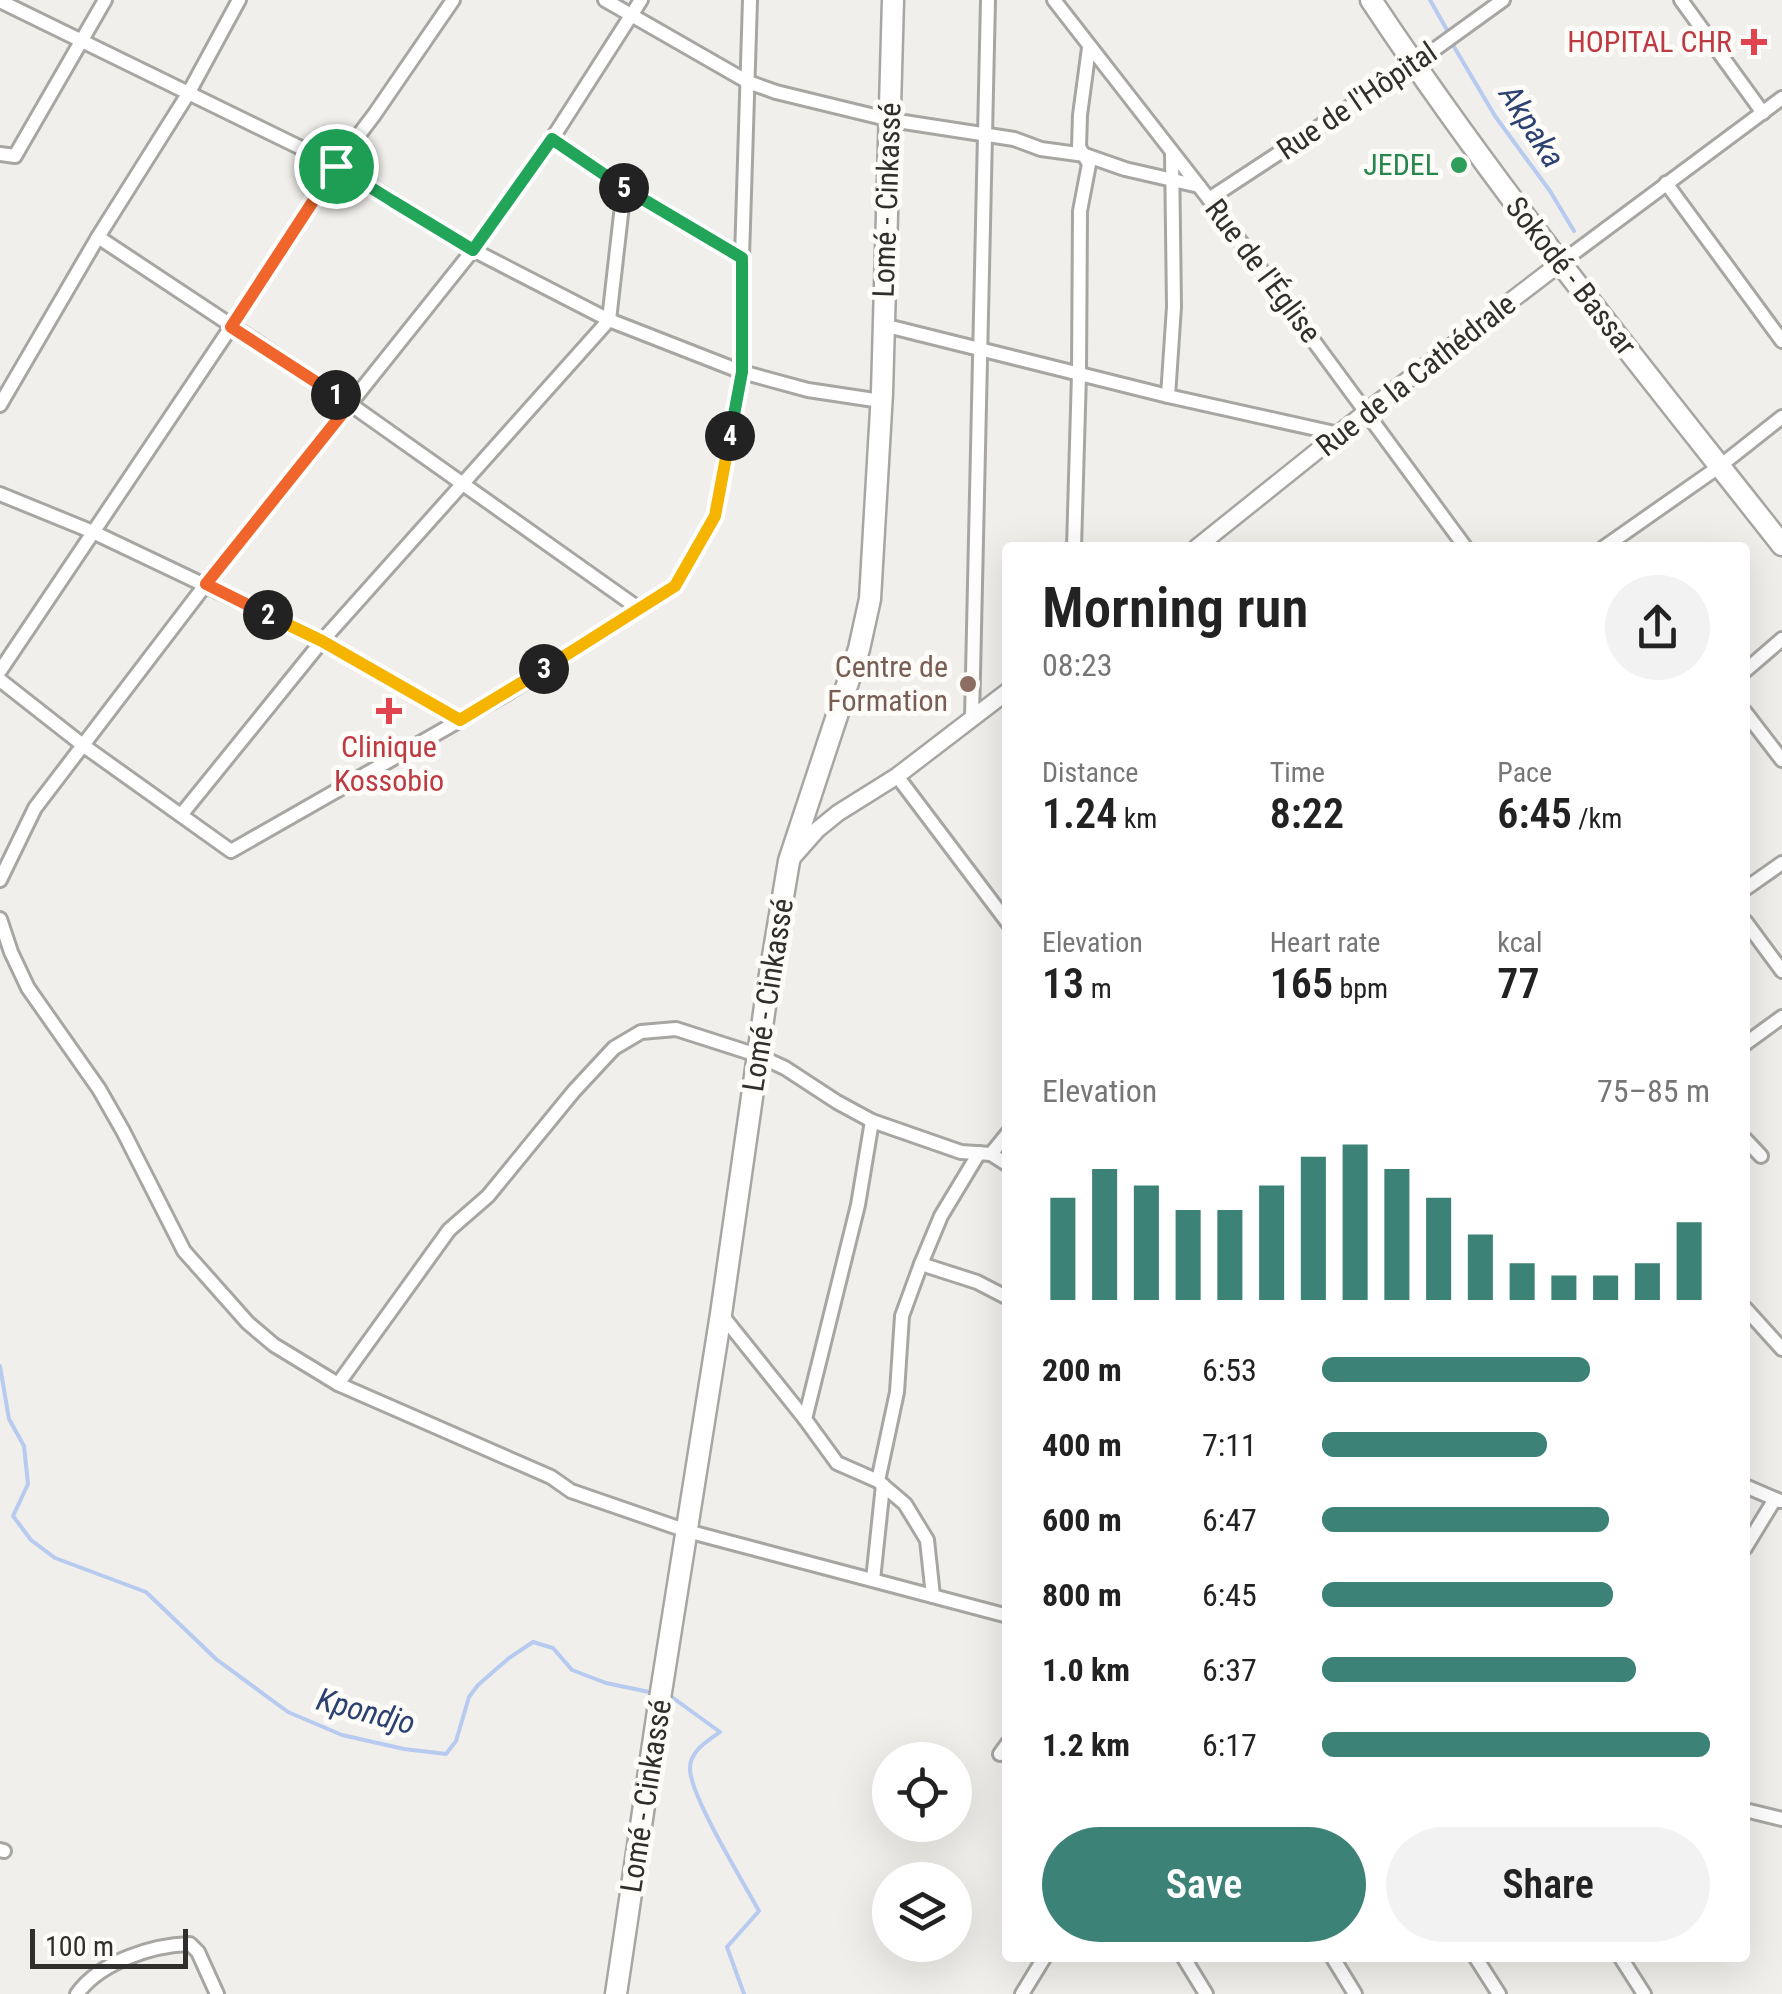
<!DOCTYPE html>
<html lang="en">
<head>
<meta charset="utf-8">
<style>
  :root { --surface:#fff; --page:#f2f2f2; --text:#222; --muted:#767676; --accent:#3d8277 }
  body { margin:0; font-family:"Roboto Condensed",sans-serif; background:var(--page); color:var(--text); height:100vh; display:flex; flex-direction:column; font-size:38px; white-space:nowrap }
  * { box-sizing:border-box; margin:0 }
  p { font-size:32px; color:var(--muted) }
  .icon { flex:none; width:55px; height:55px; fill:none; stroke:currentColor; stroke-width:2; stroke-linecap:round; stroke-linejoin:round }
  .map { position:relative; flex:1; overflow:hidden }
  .details { position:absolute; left:1002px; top:542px; width:748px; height:1420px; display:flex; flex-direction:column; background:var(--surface); border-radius:10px; box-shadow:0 10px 40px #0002 }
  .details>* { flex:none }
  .fabs { position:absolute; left:872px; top:1742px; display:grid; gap:20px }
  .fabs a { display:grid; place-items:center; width:100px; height:100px; border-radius:50%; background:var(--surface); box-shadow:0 10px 40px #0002; font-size:50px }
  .scale { position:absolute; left:30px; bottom:25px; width:158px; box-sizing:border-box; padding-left:10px; border:5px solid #302f2e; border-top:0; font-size:28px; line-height:35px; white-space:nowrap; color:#302f2e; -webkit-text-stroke:8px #fefcf9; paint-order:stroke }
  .pin { position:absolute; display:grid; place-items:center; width:85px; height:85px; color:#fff; margin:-42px; border:5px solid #fff; border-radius:50%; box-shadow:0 2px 10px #0007 }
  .km { position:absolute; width:50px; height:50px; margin:-25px; border-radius:50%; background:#222; color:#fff; font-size:28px; line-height:50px; text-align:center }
  .round { display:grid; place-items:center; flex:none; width:105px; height:105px; border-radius:52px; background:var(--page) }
  .overview { display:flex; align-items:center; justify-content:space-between; height:170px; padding:0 40px }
  h1 { font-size:55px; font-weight:600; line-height:75px }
  .figures { display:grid; grid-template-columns:repeat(3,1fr); gap:15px; height:170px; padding:10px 40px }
  .figures div { display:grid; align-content:center }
  .figures b { font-size:42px; font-weight:600 }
  .figures small { font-size:28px; font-weight:400 }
  .figures p { font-size:28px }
  .chart { height:280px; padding:20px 40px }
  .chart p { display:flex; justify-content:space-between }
  .chart svg { width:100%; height:180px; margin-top:10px; stroke:var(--accent); stroke-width:6 }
  .primary-button { display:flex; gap:20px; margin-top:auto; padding:20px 40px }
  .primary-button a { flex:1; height:115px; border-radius:60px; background:var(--accent); color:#fff; font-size:40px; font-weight:600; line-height:115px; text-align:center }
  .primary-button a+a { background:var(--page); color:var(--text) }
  ul { padding:0 40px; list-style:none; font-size:32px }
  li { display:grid; grid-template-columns:160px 120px 1fr; align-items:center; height:75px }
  li i { height:25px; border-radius:12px; background:var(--accent) }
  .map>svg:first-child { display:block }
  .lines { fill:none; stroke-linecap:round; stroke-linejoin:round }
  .stream { stroke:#b7caef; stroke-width:4 }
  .minor-casing { stroke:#a8a6a3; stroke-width:18 }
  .tertiary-casing { stroke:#a8a6a3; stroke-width:20 }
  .primary-casing { stroke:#a8a6a3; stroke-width:25 }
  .trunk-casing { stroke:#a8a6a3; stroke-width:25 }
  .minor { stroke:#fff; stroke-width:12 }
  .tertiary { stroke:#fff; stroke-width:15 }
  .primary { stroke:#fff; stroke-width:20 }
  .trunk { stroke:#fff; stroke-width:20 }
  .split-1-casing { stroke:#fff; stroke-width:20 }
  .split-2-casing { stroke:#fff; stroke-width:20 }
  .split-3-casing { stroke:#fff; stroke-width:20 }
  .split-4-casing { stroke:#fff; stroke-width:20 }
  .split-5-casing { stroke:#fff; stroke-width:20 }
  .split-6-casing { stroke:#fff; stroke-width:20 }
  .split-7-casing { stroke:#fff; stroke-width:20 }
  .split-1 { stroke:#f0652b; stroke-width:12 }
  .split-2 { stroke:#f0652b; stroke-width:12 }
  .split-3 { stroke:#f5b400; stroke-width:12 }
  .split-4 { stroke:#f5b400; stroke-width:12 }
  .split-5 { stroke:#22a559; stroke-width:12 }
  .split-6 { stroke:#22a559; stroke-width:12 }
  .split-7 { stroke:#22a559; stroke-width:12 }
  .health-dot { fill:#e0444e; stroke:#fefcf9; stroke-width:4 }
  .leisure-dot { fill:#2e9e5b; stroke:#fefcf9; stroke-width:4 }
  .education-dot { fill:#8d6e63; stroke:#fefcf9; stroke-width:4 }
  .labels { text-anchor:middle; stroke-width:10; stroke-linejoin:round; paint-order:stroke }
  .health-label { font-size:30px; fill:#be3a42; stroke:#fefcf9; text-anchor:end }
  .street-label { font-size:30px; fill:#302f2e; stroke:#fefcf9 }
  .leisure-label { font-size:30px; fill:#27864d; stroke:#fefcf9; text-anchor:end }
  .education-label { font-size:30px; fill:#785e54; stroke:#fefcf9; text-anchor:end }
  .water-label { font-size:32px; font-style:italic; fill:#2b4171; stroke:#fefcf9 }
</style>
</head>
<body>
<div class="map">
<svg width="1782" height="1994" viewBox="0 0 1782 1994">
  <rect width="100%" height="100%" fill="#f1efec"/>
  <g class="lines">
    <!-- stream -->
    <g class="stream">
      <polyline points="1430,0 1447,30"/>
      <polyline points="1453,45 1495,116 1550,191 1574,231"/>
      <polyline points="0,1366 9,1419 24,1446 28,1484 13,1516 31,1540 55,1558 146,1592 216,1659 288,1712 342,1735 404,1749 446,1754 456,1741 469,1697 478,1685 509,1658 533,1642 553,1648 572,1670 606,1683 654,1693"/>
      <path d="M669,1695L720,1732C708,1741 691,1750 690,1767C688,1793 744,1883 759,1911L727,1947L744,1994"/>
    </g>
    <!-- minor casing -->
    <g class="minor-casing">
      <g id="minor">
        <polyline points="605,0 748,82 776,92 891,120 1014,139 1041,149 1085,155 1125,169 1199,186"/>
        <polyline points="1054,0 1209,199 1466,548"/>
        <polyline points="1681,0 1763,113"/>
        <polyline points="0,1 336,165 473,250 609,320 742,372 808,390 881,401"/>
        <polyline points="552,139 624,188 742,257"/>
        <polyline points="0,154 15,156 105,0"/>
        <polyline points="1666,183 1782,341"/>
        <polyline points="1209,199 1413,65 1503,0"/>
        <polyline points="98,237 350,404 638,608"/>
        <polyline points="1559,264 1782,98"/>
        <polyline points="883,325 1168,396 1339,434"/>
        <polyline points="1168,396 1174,307 1172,153"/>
        <polyline points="0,405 98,237 188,94 239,0"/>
        <polyline points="0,494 93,532 322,641 459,720"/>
        <polyline points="1074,548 1079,374 1080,211 1089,164 1079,147 1080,115 1089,48"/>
        <polyline points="1603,548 1720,466 1782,417"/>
        <polyline points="0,671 231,327 336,165 374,115 453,0"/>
        <polyline points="1745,671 1782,639"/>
        <polyline points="0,680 84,746 231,851 506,694 675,586 715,516 742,372 742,257 750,0"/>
        <polyline points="1745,712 1782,760"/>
        <polyline points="972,719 988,0"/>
        <polyline points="897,776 1008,923"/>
        <polyline points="181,815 322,641 609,320 624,188"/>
        <polyline points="0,880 35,808 206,584 473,250 552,139 641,0"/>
        <polyline points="1745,889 1782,863"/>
        <polyline points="0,919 11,952 28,988 99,1089 123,1131 184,1251 248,1323 274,1345 338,1384 551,1477 571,1491 687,1531 1008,1616"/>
        <polyline points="1745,921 1782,971"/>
        <polyline points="1745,1044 1782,1017"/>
        <polyline points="1745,1139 1761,1156"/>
        <polyline points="979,1153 941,1216 921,1264 977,1282 1008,1298"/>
        <polyline points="991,1154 1008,1133"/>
        <polyline points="1745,1308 1782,1349"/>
        <polyline points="721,1314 805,1419 837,1463 878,1481 905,1504 927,1540 933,1596"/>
        <polyline points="338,1384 449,1230 488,1196 574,1091 614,1048 641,1032 676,1029 757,1055 785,1068 837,1102 872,1121 961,1152 991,1154 1008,1165"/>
        <polyline points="805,1419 858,1205 872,1121"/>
        <polyline points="878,1481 897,1392 902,1316 921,1264"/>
        <polyline points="1745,1486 1780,1501"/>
        <polyline points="1745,1548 1775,1499"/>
        <polyline points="873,1580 883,1485"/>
        <polyline points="1000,1754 1008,1743"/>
        <polyline points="1745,1810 1782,1819"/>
        <polyline points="0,1850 4,1851"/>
        <polyline points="1184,1958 1206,1994"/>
        <polyline points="1333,1958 1355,1994"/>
        <polyline points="1476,1958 1499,1994"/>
        <polyline points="1621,1958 1644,1994"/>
        <path d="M77,1994C100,1962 152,1945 190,1944L198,1952L217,1994"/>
        <polyline points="1022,1994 1044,1958"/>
      </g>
    </g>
    <!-- tertiary casing -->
    <g class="tertiary-casing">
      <g id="tertiary">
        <polyline points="1196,548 1367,411 1559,264"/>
        <polyline points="794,856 817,830 838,813 897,776 1008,691"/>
      </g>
    </g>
    <!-- primary casing -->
    <g class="primary-casing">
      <path id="primary" d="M1371,0C1497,190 1641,366 1782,545"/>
    </g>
    <!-- trunk casing -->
    <g class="trunk-casing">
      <polyline id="trunk" points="616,1994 658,1711 721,1314 767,992 789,861 859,649 870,599 882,393 893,0"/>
    </g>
    <!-- minor -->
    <use href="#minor" class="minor"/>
    <!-- tertiary -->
    <use href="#tertiary" class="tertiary"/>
    <!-- primary -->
    <use href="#primary" class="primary"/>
    <!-- trunk -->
    <use href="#trunk" class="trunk"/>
  </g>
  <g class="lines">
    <!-- split-1 casing -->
    <g class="split-1-casing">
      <polyline id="split-1" points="336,166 231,327 336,395"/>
    </g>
    <!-- split-2 casing -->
    <g class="split-2-casing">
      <polyline id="split-2" points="268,615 206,584 350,404 336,395"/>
    </g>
    <!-- split-3 casing -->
    <g class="split-3-casing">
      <polyline id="split-3" points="268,615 322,641 460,720 544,669"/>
    </g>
    <!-- split-4 casing -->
    <g class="split-4-casing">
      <polyline id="split-4" points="544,669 675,586 715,516 730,436"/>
    </g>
    <!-- split-5 casing -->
    <g class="split-5-casing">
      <polyline id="split-5" points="624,188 742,258 742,372 730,436"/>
    </g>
    <!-- split-6 casing -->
    <g class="split-6-casing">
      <polyline id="split-6" points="394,202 473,250 552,139 624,188"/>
    </g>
    <!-- split-7 casing -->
    <g class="split-7-casing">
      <polyline id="split-7" points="336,166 394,202"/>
    </g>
    <!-- split-1 -->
    <use href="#split-1" class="split-1"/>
    <!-- split-2 -->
    <use href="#split-2" class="split-2"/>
    <!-- split-3 -->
    <use href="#split-3" class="split-3"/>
    <!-- split-4 -->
    <use href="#split-4" class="split-4"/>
    <!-- split-5 -->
    <use href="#split-5" class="split-5"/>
    <!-- split-6 -->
    <use href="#split-6" class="split-6"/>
    <!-- split-7 -->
    <use href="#split-7" class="split-7"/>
  </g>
  <!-- markers -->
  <g class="health-dot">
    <path d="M1749 27h10v10h10v10h-10v10h-10v-10h-10v-10h10z"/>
    <path d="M384 696h10v10h10v10h-10v10h-10v-10h-10v-10h10z"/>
  </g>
  <circle class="leisure-dot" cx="1459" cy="165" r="10"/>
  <circle class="education-dot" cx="968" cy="684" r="10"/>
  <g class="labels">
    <!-- health labels -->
    <g class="health-label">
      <text x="1732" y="52">HOPITAL CHR</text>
      <text x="389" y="757" text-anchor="middle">Clinique<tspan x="389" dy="34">Kossobio</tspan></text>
    </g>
    <!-- street labels -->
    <g class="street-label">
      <text transform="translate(1357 101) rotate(-34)" y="10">Rue de l'Hôpital</text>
      <text transform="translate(887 200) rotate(-88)" y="10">Lomé - Cinkassé</text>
      <text transform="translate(1263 271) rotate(53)" y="10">Rue de l'Église</text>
      <text transform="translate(1571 276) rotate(52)" y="10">Sokodé - Bassar</text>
      <text transform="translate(1416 375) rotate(-38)" y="10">Rue de la Cathédrale</text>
      <text transform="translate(768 995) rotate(-81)" y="10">Lomé - Cinkassé</text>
      <text transform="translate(646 1796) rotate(-81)" y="10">Lomé - Cinkassé</text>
    </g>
    <!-- leisure labels -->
    <g class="leisure-label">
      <text x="1439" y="175">JEDEL</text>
    </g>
    <!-- education labels -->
    <g class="education-label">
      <text x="948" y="677">Centre de<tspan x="948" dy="34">Formation</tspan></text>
    </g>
    <!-- water labels -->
    <g class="water-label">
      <text transform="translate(1532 126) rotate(57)" y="11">Akpaka</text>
      <text transform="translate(366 1711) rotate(15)" y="11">Kpondjo</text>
    </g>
  </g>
</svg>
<div class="fabs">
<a><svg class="icon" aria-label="locate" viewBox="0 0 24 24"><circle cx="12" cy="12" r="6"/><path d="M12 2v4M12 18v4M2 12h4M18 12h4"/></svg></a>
<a><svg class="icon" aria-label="layers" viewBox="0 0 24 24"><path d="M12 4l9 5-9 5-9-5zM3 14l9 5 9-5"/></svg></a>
</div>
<div class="scale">100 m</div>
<div class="pin" style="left:336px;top:166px;background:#1e9e55"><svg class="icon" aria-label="arrive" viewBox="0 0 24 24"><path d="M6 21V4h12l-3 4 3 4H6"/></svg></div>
<b class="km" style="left:336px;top:395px">1</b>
<b class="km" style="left:268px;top:615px">2</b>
<b class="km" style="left:544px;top:669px">3</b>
<b class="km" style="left:730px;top:436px">4</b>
<b class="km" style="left:624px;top:188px">5</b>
<section class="details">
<div class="overview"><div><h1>Morning run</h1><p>08:23</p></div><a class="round"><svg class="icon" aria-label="share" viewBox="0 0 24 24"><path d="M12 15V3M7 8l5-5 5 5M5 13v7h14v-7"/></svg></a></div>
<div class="figures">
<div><p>Distance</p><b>1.24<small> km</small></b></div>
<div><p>Time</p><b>8:22</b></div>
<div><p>Pace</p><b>6:45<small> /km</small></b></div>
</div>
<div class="figures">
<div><p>Elevation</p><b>13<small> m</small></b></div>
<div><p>Heart rate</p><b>165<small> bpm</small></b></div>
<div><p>kcal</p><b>77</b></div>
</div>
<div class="chart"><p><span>Elevation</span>75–85 m</p>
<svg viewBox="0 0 160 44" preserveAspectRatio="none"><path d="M5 44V19M15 44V12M25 44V16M35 44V22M45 44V22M55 44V16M65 44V9M75 44V6M85 44V12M95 44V19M105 44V28M115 44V35M125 44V38M135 44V38M145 44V35M155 44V25"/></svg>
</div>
<ul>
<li><b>200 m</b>6:53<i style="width:69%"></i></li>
<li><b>400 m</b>7:11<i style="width:58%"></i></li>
<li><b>600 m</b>6:47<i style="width:74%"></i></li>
<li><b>800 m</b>6:45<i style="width:75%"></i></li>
<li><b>1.0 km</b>6:37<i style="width:81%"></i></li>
<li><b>1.2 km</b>6:17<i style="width:100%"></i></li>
</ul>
<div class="primary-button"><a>Save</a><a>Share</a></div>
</section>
</div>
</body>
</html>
